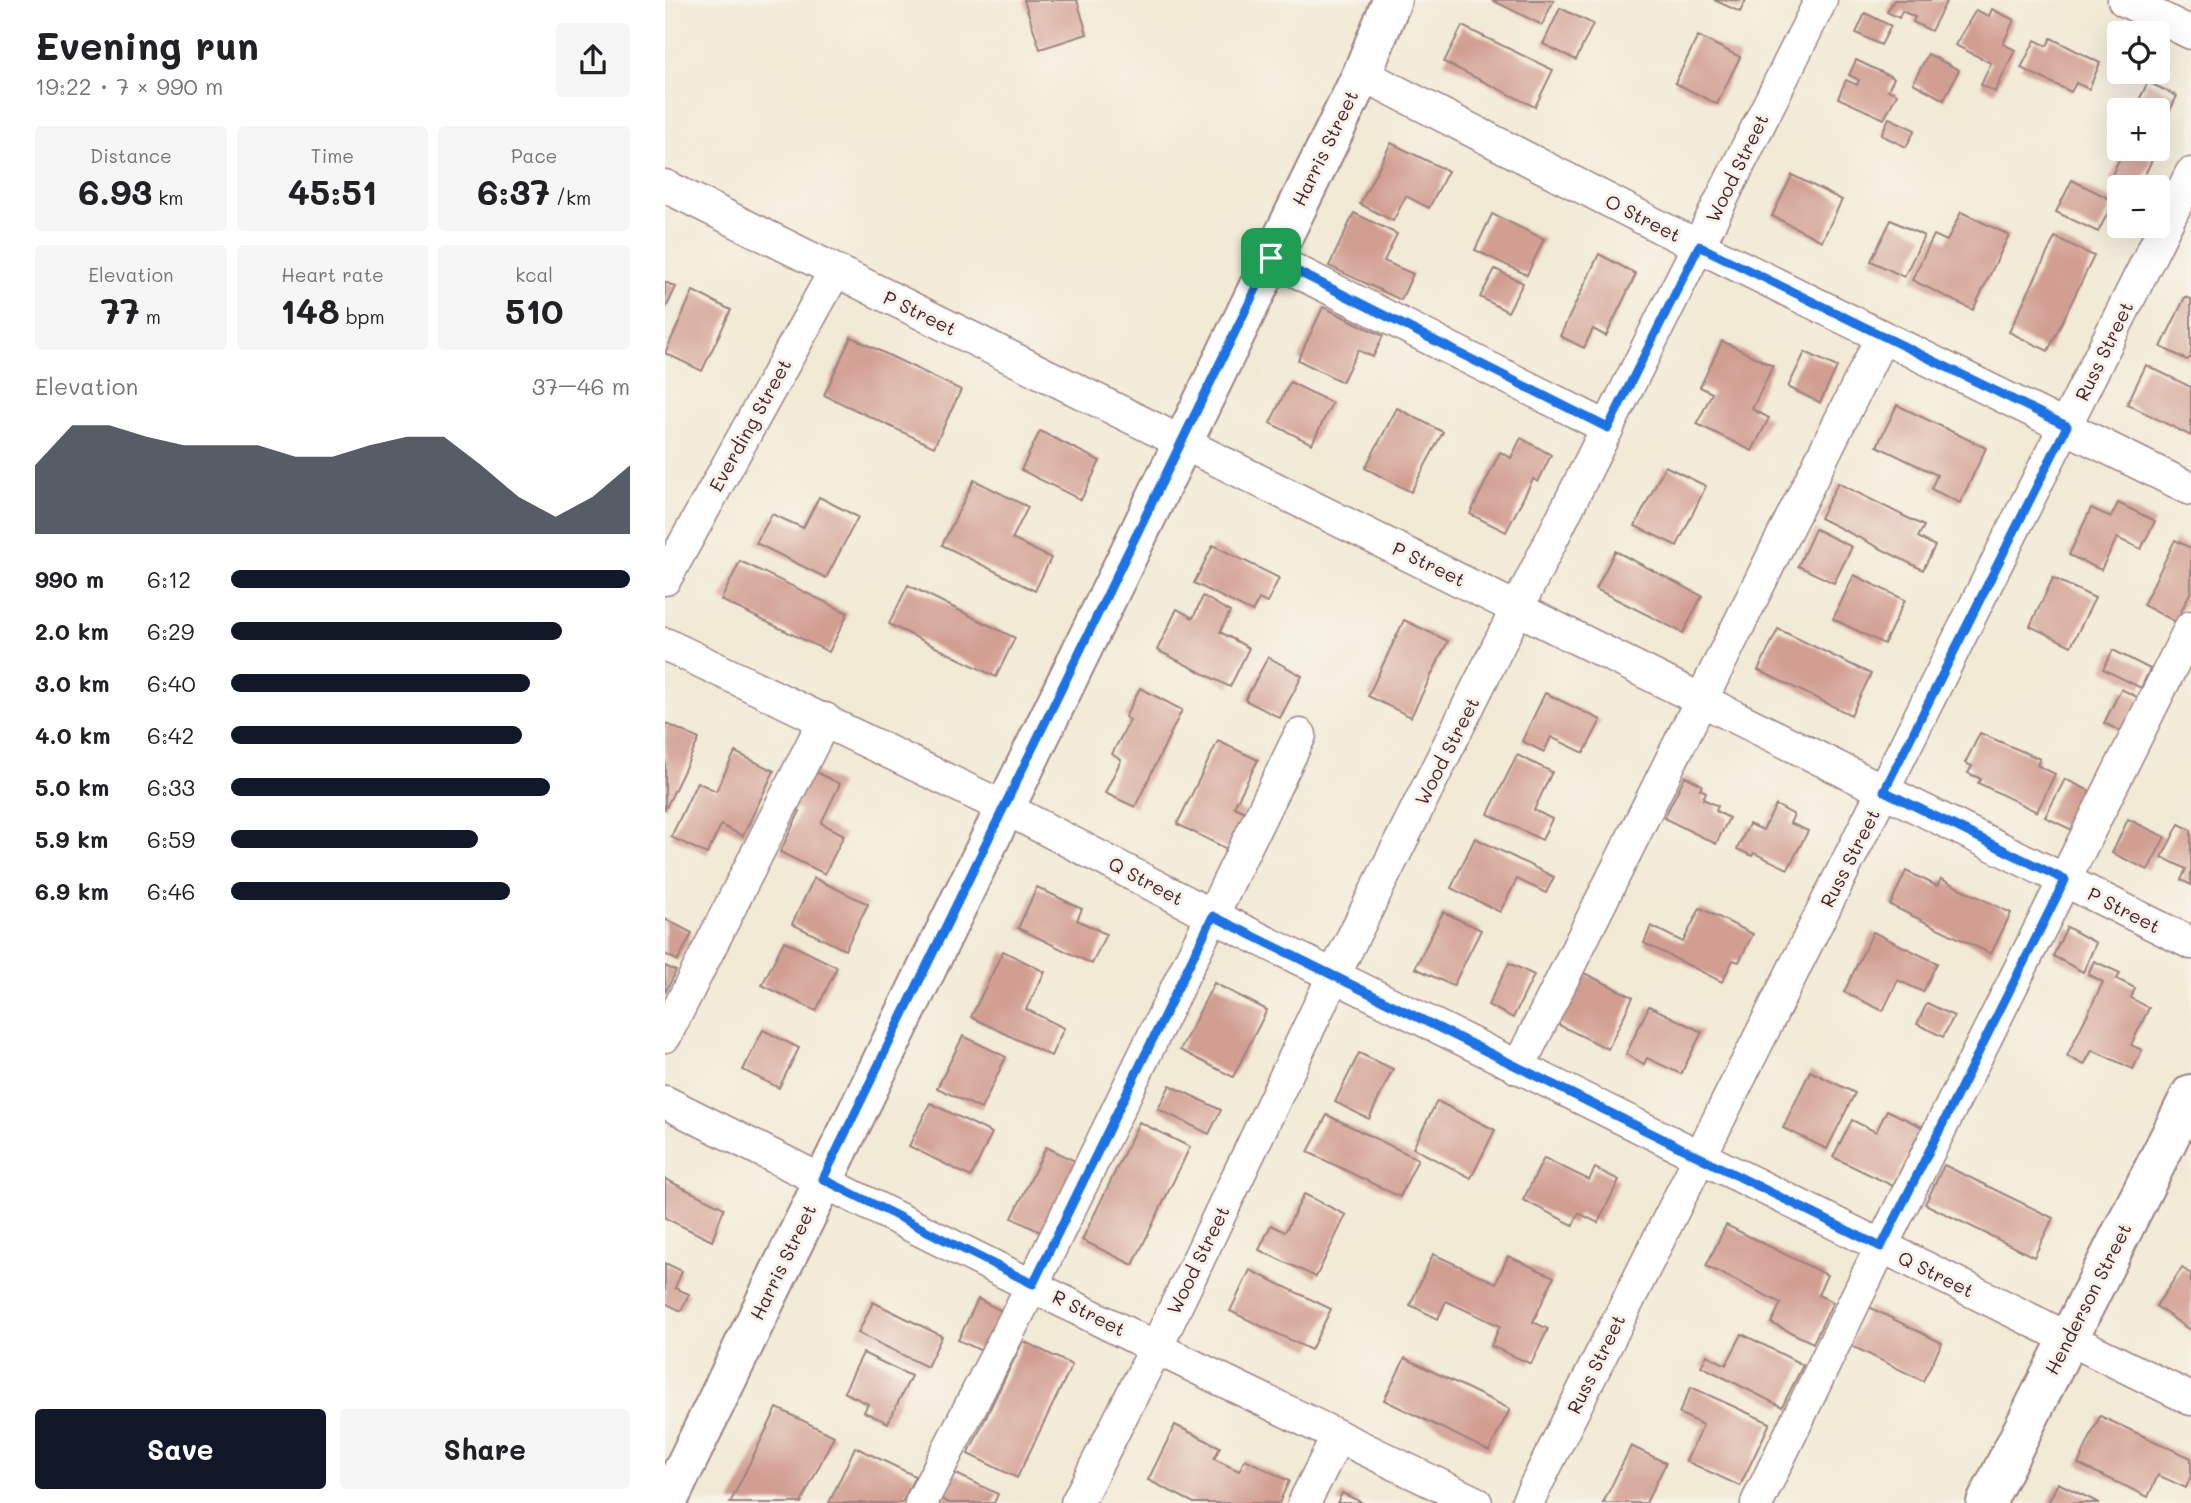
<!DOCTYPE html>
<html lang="en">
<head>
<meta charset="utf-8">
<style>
  :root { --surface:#fff; --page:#f6f6f6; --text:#202124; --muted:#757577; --accent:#111827 }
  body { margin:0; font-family:Mali,sans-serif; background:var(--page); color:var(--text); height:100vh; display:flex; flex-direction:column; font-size:26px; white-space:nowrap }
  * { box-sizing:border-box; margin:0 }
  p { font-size:23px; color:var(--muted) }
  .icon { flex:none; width:38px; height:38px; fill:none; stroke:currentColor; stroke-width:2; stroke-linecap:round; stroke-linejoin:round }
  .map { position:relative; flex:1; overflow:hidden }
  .drawer { display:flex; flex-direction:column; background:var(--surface); width:665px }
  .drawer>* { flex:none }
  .controls { position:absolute; left:1442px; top:21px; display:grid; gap:14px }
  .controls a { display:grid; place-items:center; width:63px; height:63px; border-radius:7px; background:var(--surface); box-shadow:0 7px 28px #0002; font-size:35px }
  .pin { position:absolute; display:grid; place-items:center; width:60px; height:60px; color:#fff; margin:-30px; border-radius:14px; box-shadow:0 4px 10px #0006 }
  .round { display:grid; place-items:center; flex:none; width:74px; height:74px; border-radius:7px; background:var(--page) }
  .headline { display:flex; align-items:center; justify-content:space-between; height:119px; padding:0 35px }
  h1 { font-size:38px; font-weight:700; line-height:52px }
  .metrics { display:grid; grid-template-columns:repeat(3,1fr); gap:10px; height:119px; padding:7px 35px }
  .metrics div { display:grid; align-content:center; border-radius:7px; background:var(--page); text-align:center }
  .metrics b { font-size:35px; font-weight:700 }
  .metrics small { font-size:19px; font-weight:400 }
  .metrics p { font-size:19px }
  .chart { height:196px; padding:14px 35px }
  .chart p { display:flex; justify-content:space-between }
  .chart svg { width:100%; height:126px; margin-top:7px; fill:var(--accent); opacity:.7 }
  .action { display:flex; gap:14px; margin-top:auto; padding:14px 35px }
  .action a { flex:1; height:80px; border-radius:7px; background:var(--accent); color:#fff; font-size:28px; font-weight:700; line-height:80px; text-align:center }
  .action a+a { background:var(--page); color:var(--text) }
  ul { padding:0 35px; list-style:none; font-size:23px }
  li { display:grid; grid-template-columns:112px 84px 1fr; align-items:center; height:52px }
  li i { height:18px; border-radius:9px; background:var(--accent) }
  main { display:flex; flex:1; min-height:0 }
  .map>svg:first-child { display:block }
  .building { fill:#d29e92 }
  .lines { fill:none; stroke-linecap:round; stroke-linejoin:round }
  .minor-casing { stroke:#9e8480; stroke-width:35 }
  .major-casing { stroke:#9e8480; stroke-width:42 }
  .minor { stroke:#fff; stroke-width:32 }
  .major { stroke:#fff; stroke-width:38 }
  .route-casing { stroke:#fff; stroke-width:14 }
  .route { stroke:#1a73e8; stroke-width:9 }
  .labels { text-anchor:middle; stroke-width:6; stroke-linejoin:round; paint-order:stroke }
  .street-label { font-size:19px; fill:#4a1f2b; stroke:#f7f3e8 }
</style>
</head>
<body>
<main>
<section class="drawer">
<div class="headline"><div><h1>Evening run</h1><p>19:22 · 7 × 990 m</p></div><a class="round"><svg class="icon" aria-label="share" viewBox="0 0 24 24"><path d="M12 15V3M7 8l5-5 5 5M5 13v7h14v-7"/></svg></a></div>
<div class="metrics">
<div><p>Distance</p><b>6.93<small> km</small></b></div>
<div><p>Time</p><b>45:51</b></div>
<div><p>Pace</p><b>6:37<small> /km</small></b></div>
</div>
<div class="metrics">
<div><p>Elevation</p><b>77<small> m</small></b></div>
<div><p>Heart rate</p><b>148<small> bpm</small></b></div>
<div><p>kcal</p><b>510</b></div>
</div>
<div class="chart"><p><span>Elevation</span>37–46 m</p>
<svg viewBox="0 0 160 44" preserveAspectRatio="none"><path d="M0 44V20L10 6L20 6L30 10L40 13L50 13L60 13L70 17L80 17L90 13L100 10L110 10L120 20L130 31L140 38L150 31L160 20V44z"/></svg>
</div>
<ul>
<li><b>990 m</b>6:12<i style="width:100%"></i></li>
<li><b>2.0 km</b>6:29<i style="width:83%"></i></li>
<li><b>3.0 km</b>6:40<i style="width:75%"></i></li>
<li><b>4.0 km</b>6:42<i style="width:73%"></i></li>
<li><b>5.0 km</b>6:33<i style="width:80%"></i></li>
<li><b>5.9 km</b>6:59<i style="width:62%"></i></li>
<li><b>6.9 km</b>6:46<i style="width:70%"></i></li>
</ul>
<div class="action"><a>Save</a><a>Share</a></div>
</section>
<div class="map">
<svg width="1526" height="1503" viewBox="0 0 1526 1503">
  <rect width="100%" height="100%" fill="#f7f3e8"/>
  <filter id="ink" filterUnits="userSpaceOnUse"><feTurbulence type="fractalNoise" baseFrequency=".0143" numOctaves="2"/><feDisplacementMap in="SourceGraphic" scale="14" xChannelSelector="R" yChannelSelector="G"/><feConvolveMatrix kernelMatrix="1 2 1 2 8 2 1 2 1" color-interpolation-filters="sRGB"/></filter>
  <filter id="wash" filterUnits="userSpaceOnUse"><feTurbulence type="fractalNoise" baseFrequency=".00686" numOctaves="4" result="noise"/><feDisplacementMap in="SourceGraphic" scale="28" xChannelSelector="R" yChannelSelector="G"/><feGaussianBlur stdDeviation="1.57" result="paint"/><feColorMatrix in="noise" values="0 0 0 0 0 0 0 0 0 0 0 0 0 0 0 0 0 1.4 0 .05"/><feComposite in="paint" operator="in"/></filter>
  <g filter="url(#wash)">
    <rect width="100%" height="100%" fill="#f1ead5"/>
    <g id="blocks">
      <!-- building -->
      <g class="building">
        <polygon points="359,0 412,0 422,34 375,49"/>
        <polygon points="827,0 889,0 877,25"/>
        <polygon points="1049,0 1081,0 1075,12"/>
        <polygon points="1229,0 1282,0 1266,31 1248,22 1250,17 1237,11 1234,18 1222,12"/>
        <polygon points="895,8 928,24 911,60 878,44"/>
        <polygon points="1327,9 1349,20 1338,44 1350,50 1330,92 1316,85 1326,63 1290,45 1311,10 1324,16"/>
        <polygon points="1200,13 1226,26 1216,45 1191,33"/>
        <polygon points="797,26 888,70 870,107 779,62"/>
        <polygon points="1033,36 1075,57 1052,104 1010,83"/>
        <polygon points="1386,38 1435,63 1424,89 1411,83 1406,92 1356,68 1370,40 1382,46"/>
        <polygon points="1263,54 1294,70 1279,100 1248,83"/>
        <polygon points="1191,60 1229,78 1223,90 1232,94 1219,119 1173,98 1181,80 1192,85 1194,80 1184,75"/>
        <polygon points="1483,82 1512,96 1493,135 1493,110 1469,110"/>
        <polygon points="1224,118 1250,130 1241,147 1216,135"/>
        <polygon points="726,143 783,171 764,208 741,196 728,221 695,204"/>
        <polygon points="1459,149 1487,160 1474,187 1462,187 1445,179"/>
        <polygon points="1127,175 1177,200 1157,241 1107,216"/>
        <polygon points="1407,180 1449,201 1433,232 1391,212"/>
        <polygon points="1296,212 1344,235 1308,310 1247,280 1269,235 1282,241"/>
        <polygon points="689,213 732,234 719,261 748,274 736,300 664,266"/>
        <polygon points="827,214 879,239 862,275 810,250"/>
        <polygon points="1226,220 1259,236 1239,277 1206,261"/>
        <polygon points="1390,237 1429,256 1383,351 1344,332"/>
        <polygon points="934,254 971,274 941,336 928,329 919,348 895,336"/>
        <polygon points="830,269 858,283 843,312 815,297"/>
        <polygon points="0,282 11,287 0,310"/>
        <polygon points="28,291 66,310 37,371 0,353"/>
        <polygon points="1520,297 1526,299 1526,357 1522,360 1496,347"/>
        <polygon points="658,307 718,336 708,357 693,350 677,382 633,360"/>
        <polygon points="186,337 296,390 269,447 159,395"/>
        <polygon points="1057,341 1108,366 1087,409 1104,418 1087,451 1032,424 1047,393 1035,387"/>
        <polygon points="1140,352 1172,367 1155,403 1123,387"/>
        <polygon points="1481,365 1526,387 1526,436 1462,404"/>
        <polygon points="625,382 667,403 647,444 605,423"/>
        <polygon points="1232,405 1321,448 1295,503 1266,489 1272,475 1212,446"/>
        <polygon points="732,408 778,432 746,492 700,468"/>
        <polygon points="375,431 435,461 416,500 356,470"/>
        <polygon points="856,438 886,455 873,482 868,479 841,532 805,514 835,452 846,458"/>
        <polygon points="1000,466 1041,486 1012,546 970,526"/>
        <polygon points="309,480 363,507 347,539 386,558 370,591 277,545"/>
        <polygon points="1173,483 1259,526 1253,537 1270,546 1258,570 1155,518"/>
        <polygon points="154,497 193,517 161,578 91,543 107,514 138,528"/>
        <polygon points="1453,503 1490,521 1476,549 1452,538 1436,570 1404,555 1426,508 1446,517"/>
        <polygon points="1150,529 1187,547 1169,583 1133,566"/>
        <polygon points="1510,540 1526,548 1526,591 1511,622 1478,605"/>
        <polygon points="548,545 614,578 602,603 594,599 587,612 529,583"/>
        <polygon points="950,551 1037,596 1018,633 931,589"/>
        <polygon points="75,561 183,613 164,652 56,600"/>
        <polygon points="1189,575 1240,600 1219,644 1168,619"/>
        <polygon points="1388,578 1430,598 1406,646 1365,626"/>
        <polygon points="243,585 350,638 331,677 224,624"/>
        <polygon points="538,596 565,612 555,632 584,648 565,687 492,650 512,609 528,618"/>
        <polygon points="739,620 783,641 746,717 703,696"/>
        <polygon points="1113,629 1206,674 1186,715 1093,670"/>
        <polygon points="1448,650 1485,669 1476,688 1438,669"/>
        <polygon points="603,657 637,676 615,718 580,700"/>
        <polygon points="475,688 517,710 470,807 440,793 456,760 447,754 465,720 460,717"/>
        <polygon points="1456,689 1476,699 1459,733 1439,723"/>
        <polygon points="880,693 936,720 919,753 886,737 879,752 857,741"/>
        <polygon points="0,723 34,739 0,810"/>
        <polygon points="1315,733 1375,759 1372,765 1390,774 1372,812 1313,783 1316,779 1303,773 1307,766 1300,763"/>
        <polygon points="553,741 593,760 569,807 580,812 562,849 512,824"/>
        <polygon points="70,752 109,771 78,836 56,825 42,854 6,837 32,782 51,791"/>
        <polygon points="852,755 887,772 869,810 887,819 877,840 823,814"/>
        <polygon points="147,770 175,784 156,823 179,835 160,874 115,852 135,811 128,808"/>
        <polygon points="1020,776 1037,785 1035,789 1041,792 1038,799 1053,806 1051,811 1064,818 1051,844 999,818"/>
        <polygon points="1400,779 1429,793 1409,831 1380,817"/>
        <polygon points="1111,805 1129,815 1125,823 1143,831 1123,869 1089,853 1087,856 1072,849 1084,824 1098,830"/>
        <polygon points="1463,819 1500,837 1483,870 1447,853"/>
        <polygon points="1514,824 1526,830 1526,885 1516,880 1521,869 1497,857"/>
        <polygon points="810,838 889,877 881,893 852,879 835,912 786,888"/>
        <polygon points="1241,871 1272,886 1276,879 1346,913 1326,954 1225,905"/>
        <polygon points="149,878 203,904 180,950 127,924"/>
        <polygon points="372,887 417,909 412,920 441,934 427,964 353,928"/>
        <polygon points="1035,908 1088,934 1074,962 1068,960 1057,982 979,943 986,926 1018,942"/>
        <polygon points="778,912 816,930 788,986 750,968"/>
        <polygon points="0,919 27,933 13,961 0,954"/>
        <polygon points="1402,927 1431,943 1418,972 1388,956"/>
        <polygon points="1208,932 1272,963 1258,992 1233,980 1218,1011 1179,992"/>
        <polygon points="119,941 172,967 151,1011 97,985"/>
        <polygon points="338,951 380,972 361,1009 399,1028 386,1056 306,1017"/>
        <polygon points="1429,961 1455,973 1452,979 1470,988 1466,998 1484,1008 1466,1045 1477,1050 1468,1069 1427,1050 1419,1065 1402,1056 1438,982 1423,974"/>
        <polygon points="844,963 869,975 848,1018 823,1005"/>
        <polygon points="0,966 11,971 0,993"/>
        <polygon points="917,972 968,997 943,1049 892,1024"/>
        <polygon points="549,983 602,1010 568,1077 515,1050"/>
        <polygon points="1262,1003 1289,1016 1278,1037 1252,1024"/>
        <polygon points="984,1006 1037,1032 1016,1074 982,1058 979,1064 961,1054"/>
        <polygon points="98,1030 134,1048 114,1088 78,1070"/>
        <polygon points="298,1036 341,1057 316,1109 272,1088"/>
        <polygon points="694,1053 728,1069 704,1119 670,1102"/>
        <polygon points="1145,1071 1190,1093 1162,1149 1118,1128"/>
        <polygon points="505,1085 556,1110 544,1134 493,1109"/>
        <polygon points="772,1101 830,1130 806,1178 748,1148"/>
        <polygon points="265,1103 327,1133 306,1177 244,1146"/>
        <polygon points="1222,1110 1257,1127 1228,1186 1168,1157 1187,1120 1211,1132"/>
        <polygon points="662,1115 753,1159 735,1197 643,1152"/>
        <polygon points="474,1122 525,1147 468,1265 417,1240"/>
        <polygon points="381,1147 412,1162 377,1233 347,1218"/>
        <polygon points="879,1158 924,1180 930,1168 954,1180 933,1223 914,1213 908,1225 858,1200"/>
        <polygon points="1279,1165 1388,1218 1369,1257 1260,1204"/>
        <polygon points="0,1179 59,1208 47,1241 0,1218"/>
        <polygon points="639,1194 681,1215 651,1277 594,1250 606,1225 620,1232"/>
        <polygon points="1061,1225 1162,1275 1153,1295 1168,1302 1148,1343 1106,1323 1116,1303 1041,1266"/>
        <polygon points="768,1254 831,1283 843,1256 889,1277 868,1322 883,1329 866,1364 826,1346 835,1326 781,1301 773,1319 745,1305"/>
        <polygon points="0,1263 17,1271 10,1288 24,1294 16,1311 0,1303"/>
        <polygon points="1517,1268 1526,1274 1526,1331 1491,1306"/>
        <polygon points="585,1270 666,1309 646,1350 565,1311"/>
        <polygon points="313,1299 339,1312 319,1352 293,1340"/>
        <polygon points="208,1302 277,1336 262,1367 193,1333"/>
        <polygon points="1204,1307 1277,1343 1258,1381 1185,1345"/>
        <polygon points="1077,1334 1138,1365 1117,1407 1036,1366 1042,1355 1061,1365"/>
        <polygon points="358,1341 407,1365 352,1478 303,1454"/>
        <polygon points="198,1353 246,1376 223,1423 199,1412 203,1404 179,1392"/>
        <polygon points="740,1358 845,1409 824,1451 719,1400"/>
        <polygon points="1026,1387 1105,1423 1075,1486 1021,1461 1038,1425 1014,1413"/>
        <polygon points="112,1408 169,1436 136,1503 65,1503"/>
        <polygon points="1435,1416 1526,1458 1526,1476 1521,1488 1493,1475 1483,1497 1413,1464"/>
        <polygon points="510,1425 555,1447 549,1459 574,1471 580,1459 624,1481 614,1503 529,1503 483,1480"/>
        <polygon points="966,1446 1001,1463 981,1503 938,1503"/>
        <polygon points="190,1447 250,1476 237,1503 164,1503"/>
        <polygon points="285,1471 333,1494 329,1503 284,1503 272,1497"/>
        <polygon points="1393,1483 1434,1503 1383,1503"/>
        <polygon points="677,1493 698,1503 672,1503"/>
      </g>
    </g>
  </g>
  <g filter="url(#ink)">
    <use href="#blocks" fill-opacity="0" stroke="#9e8480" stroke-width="2"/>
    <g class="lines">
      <!-- minor casing -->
      <g class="minor-casing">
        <g id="minor">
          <polyline points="1459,0 1526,33"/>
          <polyline points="697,74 999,229 1526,489"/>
          <polyline points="0,186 1526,943"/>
          <polyline points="605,258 943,428"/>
          <polyline points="0,579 170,271"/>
          <polyline points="0,644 340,808 548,916 1526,1399"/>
          <polyline points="0,1036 160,719"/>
          <polyline points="853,1068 1217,337"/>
          <polyline points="0,1102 491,1348 811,1503"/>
          <polyline points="256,1503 368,1284 635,735"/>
          <polyline points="412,1503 491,1348 669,975 1156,0"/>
          <polyline points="639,1503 673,1436"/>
          <polyline points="862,1503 1526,174"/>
          <polyline points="1092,1503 1216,1247 1526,627"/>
        </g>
      </g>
      <!-- major casing -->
      <g class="major-casing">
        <g id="major">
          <polyline points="2,1503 697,74 727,0"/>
          <polyline points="1321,1503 1526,1094"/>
        </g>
      </g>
      <!-- minor -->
      <use href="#minor" class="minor"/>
      <!-- major -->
      <use href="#major" class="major"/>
    </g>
  </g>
  <g class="lines" filter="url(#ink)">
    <!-- route casing -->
    <g class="route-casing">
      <polygon id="route" points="1034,246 1402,426 1219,791 1400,880 1216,1247 548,916 368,1284 158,1179 606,258 943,428"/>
    </g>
    <!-- route -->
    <use href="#route" class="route"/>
  </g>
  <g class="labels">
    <!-- street labels -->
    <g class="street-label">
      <text transform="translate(660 148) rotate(-64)" y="7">Harris Street</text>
      <text transform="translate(1072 168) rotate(-64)" y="7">Wood Street</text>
      <text transform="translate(978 218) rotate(27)" y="7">O Street</text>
      <text transform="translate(255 313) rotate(26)" y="7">P Street</text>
      <text transform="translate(1439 351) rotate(-64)" y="7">Russ Street</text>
      <text transform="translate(85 425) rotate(-61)" y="7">Everding Street</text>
      <text transform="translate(764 564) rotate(26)" y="7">P Street</text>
      <text transform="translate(782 751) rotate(-63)" y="7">Wood Street</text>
      <text transform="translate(1185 858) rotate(-63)" y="7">Russ Street</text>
      <text transform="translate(481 881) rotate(28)" y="7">Q Street</text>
      <text transform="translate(1459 910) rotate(27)" y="7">P Street</text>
      <text transform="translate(533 1260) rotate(-64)" y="7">Wood Street</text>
      <text transform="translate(118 1262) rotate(-64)" y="7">Harris Street</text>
      <text transform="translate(1271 1274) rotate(26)" y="7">Q Street</text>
      <text transform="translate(1423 1299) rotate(-63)" y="7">Henderson Street</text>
      <text transform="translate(424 1313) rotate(27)" y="7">R Street</text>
      <text transform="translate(931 1364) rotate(-64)" y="7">Russ Street</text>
    </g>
  </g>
</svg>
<div class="controls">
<a><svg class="icon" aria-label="locate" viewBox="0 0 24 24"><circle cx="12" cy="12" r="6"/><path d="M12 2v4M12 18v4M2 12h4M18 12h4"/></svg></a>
<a>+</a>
<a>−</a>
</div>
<div class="pin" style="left:606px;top:258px;background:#1e9e55"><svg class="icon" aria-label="arrive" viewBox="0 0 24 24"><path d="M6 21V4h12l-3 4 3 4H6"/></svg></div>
</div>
</main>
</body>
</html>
